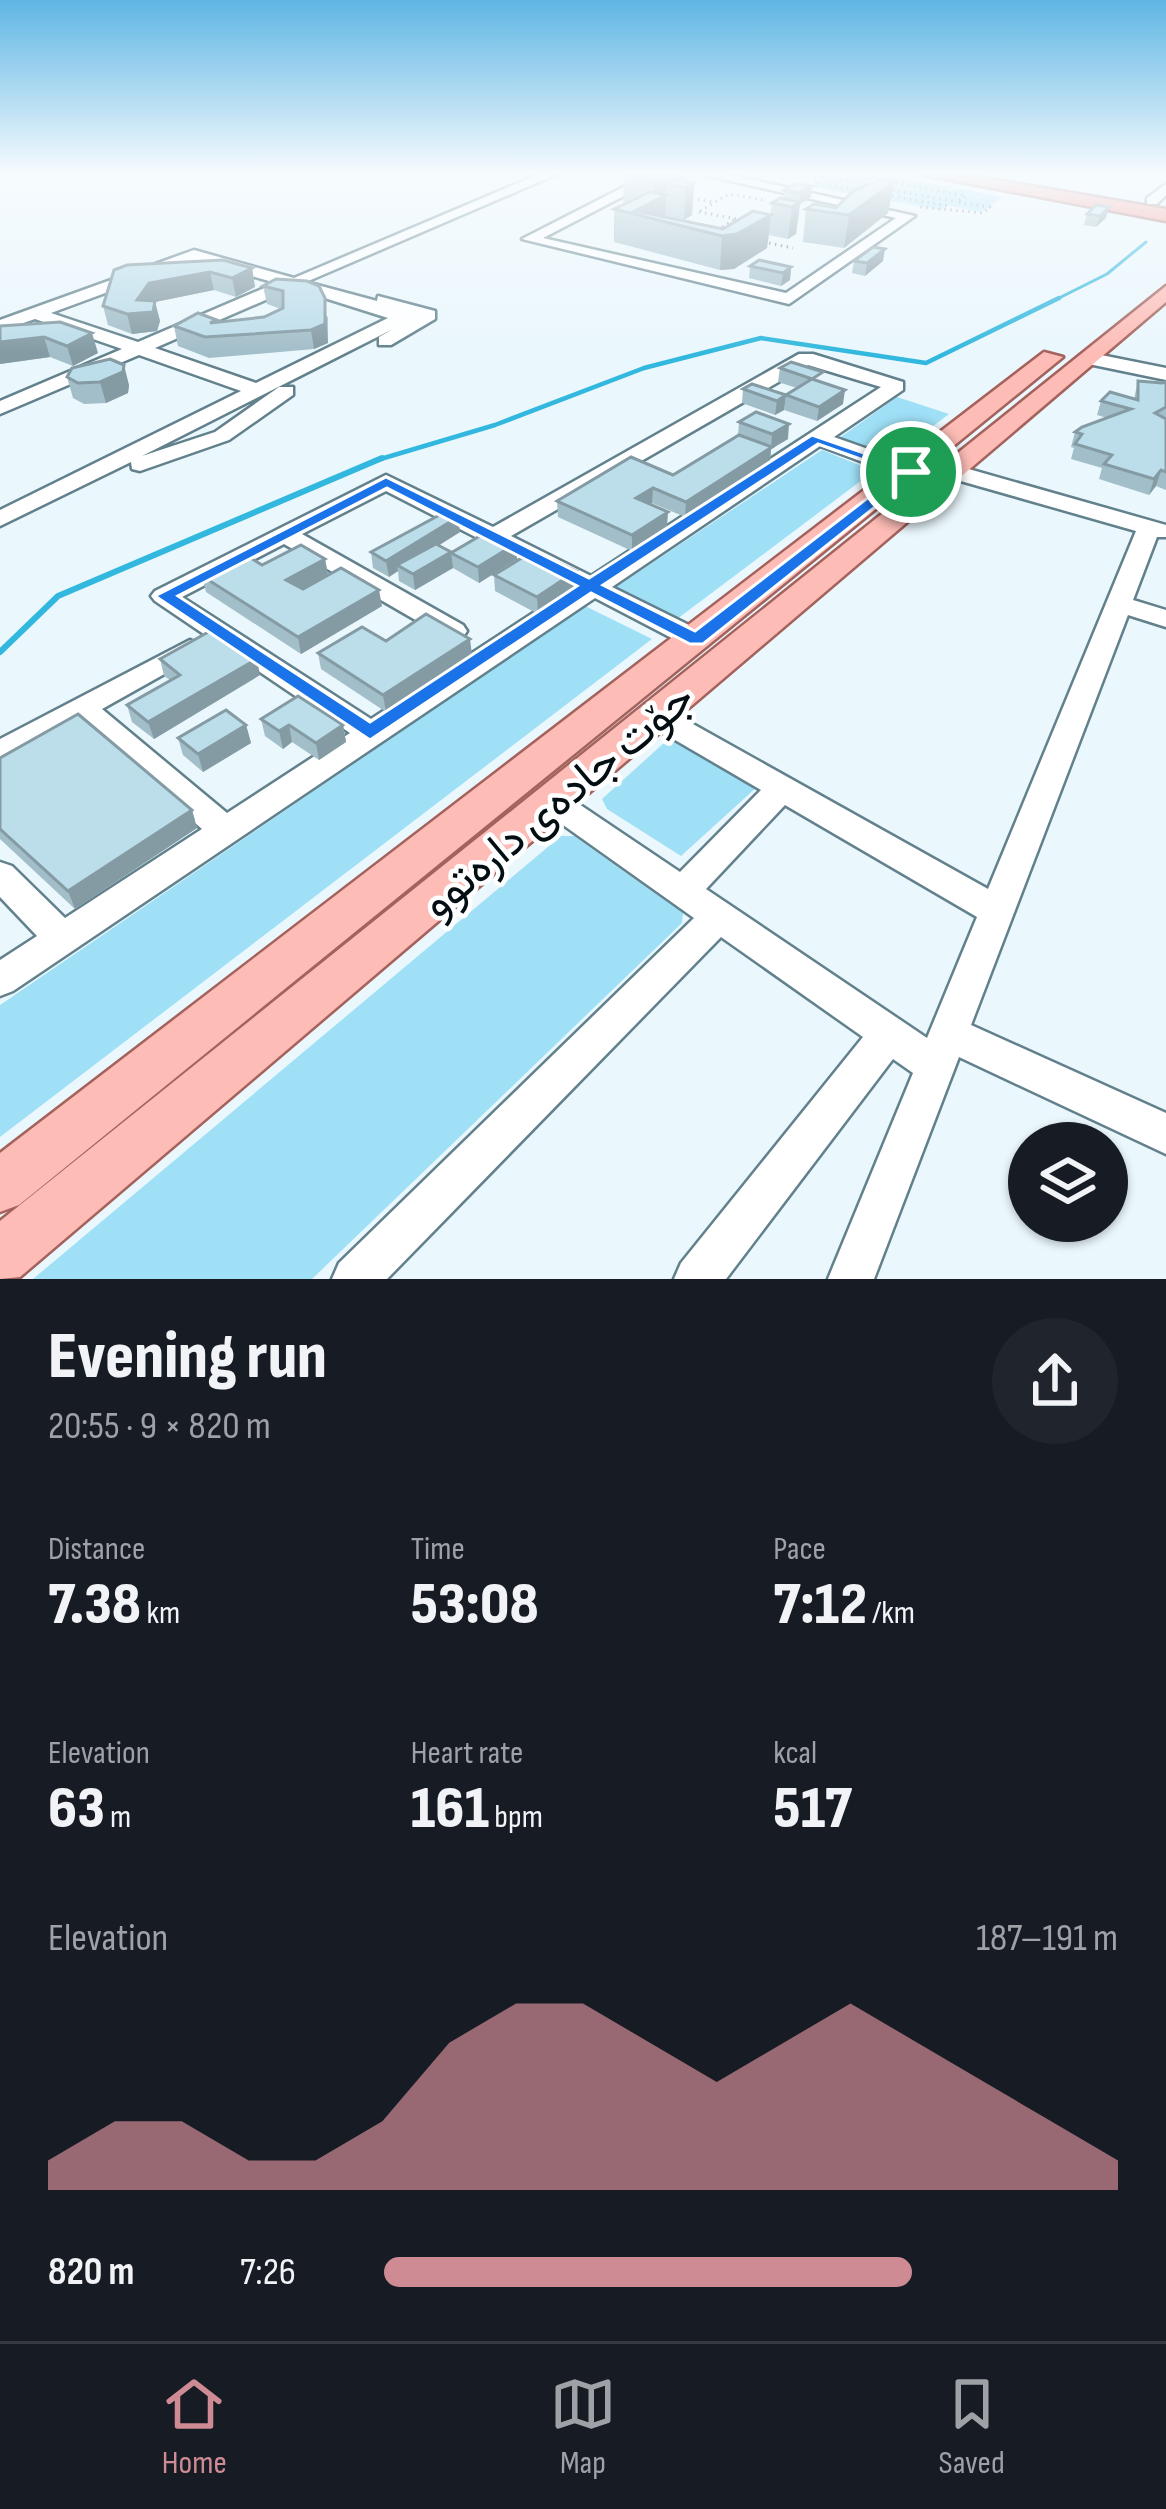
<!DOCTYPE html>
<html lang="en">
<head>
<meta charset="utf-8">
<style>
  :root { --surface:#171b24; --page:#20242c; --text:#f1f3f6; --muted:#9ea1a6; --line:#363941; --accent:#cf8b93 }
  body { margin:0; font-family:"Sofia Sans Condensed",Vazirmatn,sans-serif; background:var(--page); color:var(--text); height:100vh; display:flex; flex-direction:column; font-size:45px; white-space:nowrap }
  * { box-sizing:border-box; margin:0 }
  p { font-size:39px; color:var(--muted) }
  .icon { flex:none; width:66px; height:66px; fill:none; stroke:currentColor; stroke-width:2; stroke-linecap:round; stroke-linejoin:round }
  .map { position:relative; height:1279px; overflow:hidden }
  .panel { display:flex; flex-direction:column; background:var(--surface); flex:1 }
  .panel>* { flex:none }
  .controls { position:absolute; left:1008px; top:1122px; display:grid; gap:24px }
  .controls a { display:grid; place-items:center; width:120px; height:120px; border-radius:50%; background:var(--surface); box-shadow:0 3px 9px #0004; font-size:60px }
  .pin { position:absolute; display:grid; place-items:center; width:102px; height:102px; color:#fff; margin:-51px; border:6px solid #fff; border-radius:50%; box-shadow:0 3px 12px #0007 }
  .round { display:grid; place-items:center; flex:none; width:126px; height:126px; border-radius:63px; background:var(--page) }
  .summary { display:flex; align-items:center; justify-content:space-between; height:204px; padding:0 48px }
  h1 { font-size:66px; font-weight:800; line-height:90px }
  .metrics { display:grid; grid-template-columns:repeat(3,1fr); gap:18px; height:204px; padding:12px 48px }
  .metrics div { display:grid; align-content:center }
  .metrics b { font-size:60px; font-weight:800 }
  .metrics small { font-size:33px; font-weight:400 }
  .metrics p { font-size:33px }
  .chart { height:336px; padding:24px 48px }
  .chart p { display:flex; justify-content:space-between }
  .chart svg { width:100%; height:216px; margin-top:12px; fill:var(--accent); opacity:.7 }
  ul { padding:0 48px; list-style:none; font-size:39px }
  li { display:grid; grid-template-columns:192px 144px 1fr; align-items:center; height:90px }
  li i { height:30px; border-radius:15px; background:var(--accent) }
  .menu { display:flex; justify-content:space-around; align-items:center; height:168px; border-top:3px solid var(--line); background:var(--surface); font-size:33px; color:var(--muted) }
  .menu a { display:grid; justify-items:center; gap:6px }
  .menu .active { color:var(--accent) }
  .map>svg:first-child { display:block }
  .green { fill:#9fe0f7 }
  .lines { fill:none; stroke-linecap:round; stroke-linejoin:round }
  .stream-far2 { stroke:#32b8de; stroke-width:3 }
  .stream-far1 { stroke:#32b8de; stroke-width:4.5 }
  .stream { stroke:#32b8de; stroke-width:6 }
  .minor-casing { stroke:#62818c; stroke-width:5 }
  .major-casing { stroke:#a4625d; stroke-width:5 }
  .highway-casing { stroke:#a4625d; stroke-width:5 }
  .path { stroke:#6c787c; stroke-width:3; stroke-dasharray:1.5 4.5; stroke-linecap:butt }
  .minor { fill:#fff; fill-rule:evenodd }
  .major { fill:#fdbcb6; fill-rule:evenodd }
  .highway { fill:#fb8f86; fill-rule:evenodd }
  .wall { fill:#a2bec9 }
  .shaded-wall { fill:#849ba4 }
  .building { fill:#bcddea; stroke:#849ba4; stroke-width:3 }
  .route { fill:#1a73e8; stroke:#fff; stroke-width:3; fill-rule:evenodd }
  .labels { text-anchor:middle; stroke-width:9; stroke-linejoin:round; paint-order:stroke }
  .street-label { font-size:45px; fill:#030e12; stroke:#fff }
</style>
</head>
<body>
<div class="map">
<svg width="1166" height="1279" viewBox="0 0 1166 1279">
  <rect width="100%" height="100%" fill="#eaf7fc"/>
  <!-- green -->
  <g class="green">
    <polygon points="827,175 880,175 875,180 884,176 951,187 948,193 955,188 1002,197 981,212 947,205 941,210 854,194 868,185 850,194 810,186"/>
    <polygon points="897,397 949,414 891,458 838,439"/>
    <polygon points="822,450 874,471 673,622 613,589"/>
    <polygon points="585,606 652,639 0,1137 0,1005"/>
    <polygon points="675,733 758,786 681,856 607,809 602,799"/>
    <polygon points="561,836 574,836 683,913 682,923 312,1279 33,1279"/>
  </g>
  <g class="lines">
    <!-- stream-far2 -->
    <polyline class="stream-far2" points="1053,301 1107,274 1146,242"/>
    <!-- stream-far1 -->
    <polyline class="stream-far1" points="374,461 495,425 644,368 761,338 926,363 1059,298"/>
    <!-- stream -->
    <polyline class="stream" points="0,652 58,596 382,458"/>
    <!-- minor casing -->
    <g class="minor-casing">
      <g id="minor">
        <path d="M537,175H555L306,282L377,301L378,296L435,311V319L391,345H379V337L393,329L142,456L215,432L279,387H293V395L229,440L140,471L132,469L131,462L0,526V510L241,391L139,355L0,414V401L122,349L35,319L0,331V320L194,250L294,278ZM195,260L276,283L138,342L51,313ZM293,288L388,318L256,383L155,348Z"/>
        <polygon points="647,175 664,175 543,238 786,293 896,218 704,175 730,175 915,216 789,304 522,239"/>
        <polygon points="1166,184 1166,195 1157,204 1147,204 1147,198"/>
        <polygon points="1086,352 1166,368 1166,380 1079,362 1077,358"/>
        <path d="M799,354H813L903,382V390L834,437L919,467V477H903L820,446L612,587L707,634L711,640L707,646H687L595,598L13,991L0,996V960L37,936L0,897V862L12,866L65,918L202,829L79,721L0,763V739L190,640L204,648L200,654L102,709L227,813L350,733L155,601L151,596L155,591L386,475L493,527ZM808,365L881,387L591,576L511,536ZM386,491L573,587L371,719L182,597L284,544L445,637H463L467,631L463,625L302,534Z"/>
        <path d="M951,464L1166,525V537H1157L1133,600L1166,610V627L1128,615L971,1025L1166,1113V1154L959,1057L874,1279H828L913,1073L893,1059L726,1279H674L681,1263L863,1037L721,937L387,1279H332L339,1263L694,918L542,810L537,802L542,794L553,790L564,794L680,872L761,790L646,723L641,716L646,709H666L988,889L1136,531L943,476L940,471ZM785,805L977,917L927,1038L706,889Z"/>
      </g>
    </g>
    <!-- major casing -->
    <g class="major-casing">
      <g id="major">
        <polygon points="1166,286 1166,302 20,1277 0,1279 0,1221"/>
        <polygon points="1044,352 1063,357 19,1205 0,1212 0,1153"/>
      </g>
    </g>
    <!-- highway casing -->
    <g class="highway-casing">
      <polygon id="highway" points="924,175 967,175 1166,209 1166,221"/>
    </g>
    <!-- path -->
    <g class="path">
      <polyline points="853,175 881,180"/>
      <polyline points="821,177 814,182 857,190"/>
      <polyline points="823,177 867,185"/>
      <polyline points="890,182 966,196 957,202 990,207 983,213 920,207"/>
      <polyline points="892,190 957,202"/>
      <polyline points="892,196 948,206"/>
      <polyline points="692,198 712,202"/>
      <polyline points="700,211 729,194 764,200"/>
      <polyline points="699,212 738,219"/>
      <polyline points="717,230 734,220"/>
      <polyline points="769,243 793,248"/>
    </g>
    <!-- minor -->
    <use href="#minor" class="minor"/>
    <!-- major -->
    <use href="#major" class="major"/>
    <!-- highway -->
    <use href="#highway" class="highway"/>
  </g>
  <!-- wall -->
  <g class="wall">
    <polygon points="624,175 686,175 685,181 694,183 692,215 684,220 666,217 723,229 770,215 772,203 783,198 784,190 812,186 811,197 800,204 796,234 788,239 769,235 767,248 734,269 720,270 614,242 614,209 623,205"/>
    <polygon points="894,182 888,213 844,248 803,242 806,209 836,208"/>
    <polygon points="1087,214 1106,218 1096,227 1084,225"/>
    <polygon points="854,261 883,261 865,276 852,273"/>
    <polygon points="750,266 791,267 790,280 781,286 749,278"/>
    <polygon points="252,268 255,287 236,297 214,290 155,302 160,321 157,331 132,334 108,325 103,306 114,270"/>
    <polygon points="276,279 328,317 328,343 314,349 209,358 178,346 174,326 217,320 217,322 264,317 281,309 267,304 263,286"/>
    <polygon points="0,326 98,353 73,366 50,357 0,364"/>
    <polygon points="780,368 822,382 843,404 817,421 784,410 786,395 797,388 778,382"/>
    <polygon points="67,377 129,385 128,393 106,403 84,404 73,398"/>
    <polygon points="1138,381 1162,383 1166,382 1166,490 1156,486 1149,495 1099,479 1102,468 1071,459 1074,448 1071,447 1075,432 1107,418 1097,415 1101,401 1134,399"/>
    <polygon points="743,389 786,395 784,410 775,415 742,403"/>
    <polygon points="739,422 788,439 771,449 770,462 685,517 652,503 650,504 667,527 632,551 558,517 557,501 673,475 738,435"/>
    <polygon points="458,517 460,532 439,545 451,552 517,543 517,559 479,583 453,568 415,590 399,581 398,571 389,577 373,568 371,552"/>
    <polygon points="325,559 328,575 382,606 301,654 206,592 202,576 262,565"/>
    <polygon points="576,571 576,588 538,614 495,591 494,575"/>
    <polygon points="386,641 472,655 386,712 321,669 318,653"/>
    <polygon points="160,659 260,675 154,739 132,722 127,705 170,680 164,676"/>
    <polygon points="261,719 343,725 346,742 319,760 292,742 283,749 265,736"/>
    <polygon points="246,725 251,743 203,772 183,755 178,738"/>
    <polygon points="0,758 192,810 197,828 75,909 0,839"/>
  </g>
  <!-- shaded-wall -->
  <g class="shaded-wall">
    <polygon points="643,175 686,175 686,180 676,186 666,184 666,191 663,193 663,197 666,195 665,222 635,211 654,201 655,182"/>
    <polygon points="894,182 888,213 844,248 849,215"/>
    <polygon points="694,183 692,215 684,220 686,188"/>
    <polygon points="812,186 811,197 800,204 796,234 788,239 792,207 799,202 800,193"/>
    <polygon points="1109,207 1106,218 1096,227 1100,216"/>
    <polygon points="771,215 767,248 734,269 720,270 722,236"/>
    <polygon points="885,249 883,261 865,276 867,263"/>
    <polygon points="791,267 790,280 781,286 783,273"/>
    <polygon points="252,268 255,287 236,297 232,278"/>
    <polygon points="210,272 214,290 155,302 160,321 157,331 132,334 127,314 149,283"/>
    <polygon points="325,298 328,343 314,349 311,330"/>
    <polygon points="92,333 98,353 73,366 67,346"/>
    <polygon points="44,337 50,357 0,364 0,342"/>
    <polygon points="124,365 129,385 128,393 106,403 100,382"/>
    <polygon points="845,390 843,404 817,421 819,407"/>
    <polygon points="786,395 784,410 775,415 777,401"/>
    <polygon points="789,424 788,439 771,449 770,462 685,517 686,502 771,448 772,434"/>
    <polygon points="1161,470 1156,486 1149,495 1154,479"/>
    <polygon points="653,488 652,503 636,513 636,498"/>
    <polygon points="668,512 667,527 632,551 632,535"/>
    <polygon points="458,517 460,532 403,568 397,565 398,571 389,577 386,561"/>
    <polygon points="517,543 517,559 479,583 478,567"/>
    <polygon points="451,552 453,568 415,590 413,574"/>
    <polygon points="325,559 328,575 289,596 286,580"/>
    <polygon points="576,571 576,588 538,614 537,597"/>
    <polygon points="379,590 382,606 301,654 298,637"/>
    <polygon points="470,639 472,655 386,712 383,695"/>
    <polygon points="257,659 260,675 154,739 148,722"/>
    <polygon points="246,725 251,743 203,772 198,754"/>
    <polygon points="289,725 292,742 283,749 279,731"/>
    <polygon points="343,725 346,742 319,760 316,743"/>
    <polygon points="192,810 197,828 75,909 68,891"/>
  </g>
  <!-- building -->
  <g class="building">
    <polygon points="630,175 650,175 664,178 655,182"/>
    <polygon points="881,179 894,182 849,215 806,209 814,204 836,208 853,191"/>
    <polygon points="676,180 694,183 686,188 666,184"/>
    <polygon points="796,184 812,186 800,193 784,190"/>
    <polygon points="650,192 666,195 635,211 723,229 753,211 771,215 737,234 722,236 614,209"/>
    <polygon points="780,198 800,202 792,207 772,203"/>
    <polygon points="1096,205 1109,207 1100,216 1087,214"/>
    <polygon points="873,247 885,249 867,263 854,261"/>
    <polygon points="223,260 252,268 232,278 210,272 149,283 137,300 155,301 153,312 127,314 103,306 114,270 127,265"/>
    <polygon points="759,260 791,267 783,273 750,266"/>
    <polygon points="276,279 307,281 319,286 325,298 325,324 311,330 205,337 174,326 198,313 217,320 210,323 264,317 283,308 283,291 263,286"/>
    <polygon points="60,322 92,333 67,346 44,337 0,342 0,326"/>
    <polygon points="110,359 124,365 123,372 100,382 78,383 67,377 72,368"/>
    <polygon points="791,362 823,372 812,379 845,390 819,407 786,395 812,379 780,368"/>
    <polygon points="1138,381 1162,383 1166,382 1166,407 1155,413 1166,419 1166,472 1161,470 1154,479 1104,464 1112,455 1075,444 1082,434 1075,432 1082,427 1131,409 1101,401 1110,392 1138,400"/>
    <polygon points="752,384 786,395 777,401 743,389"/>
    <polygon points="756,412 789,424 772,434 739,422"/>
    <polygon points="739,435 772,447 686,502 653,488 636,498 668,512 632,535 557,501 631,457 673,475"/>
    <polygon points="447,511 458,517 386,561 371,552"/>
    <polygon points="490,530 517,543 478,567 451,553"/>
    <polygon points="436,544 451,552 413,574 397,565"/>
    <polygon points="301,545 325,559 286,580 303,589 341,568 379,590 298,637 202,576 244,554 262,565"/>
    <polygon points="533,551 576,571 537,597 494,575"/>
    <polygon points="426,614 470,639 383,695 318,653 362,627 386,641"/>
    <polygon points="212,630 257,659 148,722 127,705 180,675 160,659"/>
    <polygon points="298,696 343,725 316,743 289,725 279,731 261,719"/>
    <polygon points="226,710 246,725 198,754 178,738"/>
    <polygon points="78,714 192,810 68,891 0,829 0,758"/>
  </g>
  <!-- sky -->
  <linearGradient id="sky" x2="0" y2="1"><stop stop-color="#5fb6e4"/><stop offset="0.49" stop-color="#f6fbfe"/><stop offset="1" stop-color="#f6fbfe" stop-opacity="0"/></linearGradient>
  <rect width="1166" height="354" fill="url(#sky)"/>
  <!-- route -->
  <path class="route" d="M812,435L919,472L703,644H690L591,593L370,740L155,596L386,477L589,578ZM818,444L900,473L695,631L603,585ZM387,488L577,586L370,722L178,596Z"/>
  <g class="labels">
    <!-- street labels -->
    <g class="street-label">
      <text transform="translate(557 799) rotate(-40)" y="16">جۆت جادەی دارەتوو</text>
    </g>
  </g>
</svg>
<div class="controls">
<a><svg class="icon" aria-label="layers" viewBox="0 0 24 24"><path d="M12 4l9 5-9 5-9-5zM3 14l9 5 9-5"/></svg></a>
</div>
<div class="pin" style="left:911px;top:472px;background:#1e9e55"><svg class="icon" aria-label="arrive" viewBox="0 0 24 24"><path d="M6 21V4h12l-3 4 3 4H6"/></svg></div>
</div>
<section class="panel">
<div class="summary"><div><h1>Evening run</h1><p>20:55 · 9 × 820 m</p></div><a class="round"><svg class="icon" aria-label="share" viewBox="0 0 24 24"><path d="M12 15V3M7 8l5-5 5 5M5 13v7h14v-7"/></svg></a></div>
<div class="metrics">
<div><p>Distance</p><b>7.38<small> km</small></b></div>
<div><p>Time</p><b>53:08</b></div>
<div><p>Pace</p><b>7:12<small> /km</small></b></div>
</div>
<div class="metrics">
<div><p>Elevation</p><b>63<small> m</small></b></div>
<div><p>Heart rate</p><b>161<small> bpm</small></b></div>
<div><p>kcal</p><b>517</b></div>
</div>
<div class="chart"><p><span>Elevation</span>187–191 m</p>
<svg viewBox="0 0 160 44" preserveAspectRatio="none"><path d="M0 44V38L10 30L20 30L30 38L40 38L50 30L60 14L70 6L80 6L90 14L100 22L110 14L120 6L130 14L140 22L150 30L160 38V44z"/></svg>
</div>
<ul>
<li><b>820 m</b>7:26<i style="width:72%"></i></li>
</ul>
</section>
<nav class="menu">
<a class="active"><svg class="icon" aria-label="home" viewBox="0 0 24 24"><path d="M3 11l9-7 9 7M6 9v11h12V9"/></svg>Home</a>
<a><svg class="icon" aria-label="map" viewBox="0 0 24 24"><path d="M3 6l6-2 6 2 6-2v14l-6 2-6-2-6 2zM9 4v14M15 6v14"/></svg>Map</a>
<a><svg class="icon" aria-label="saved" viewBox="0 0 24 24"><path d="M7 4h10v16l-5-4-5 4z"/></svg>Saved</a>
</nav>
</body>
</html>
